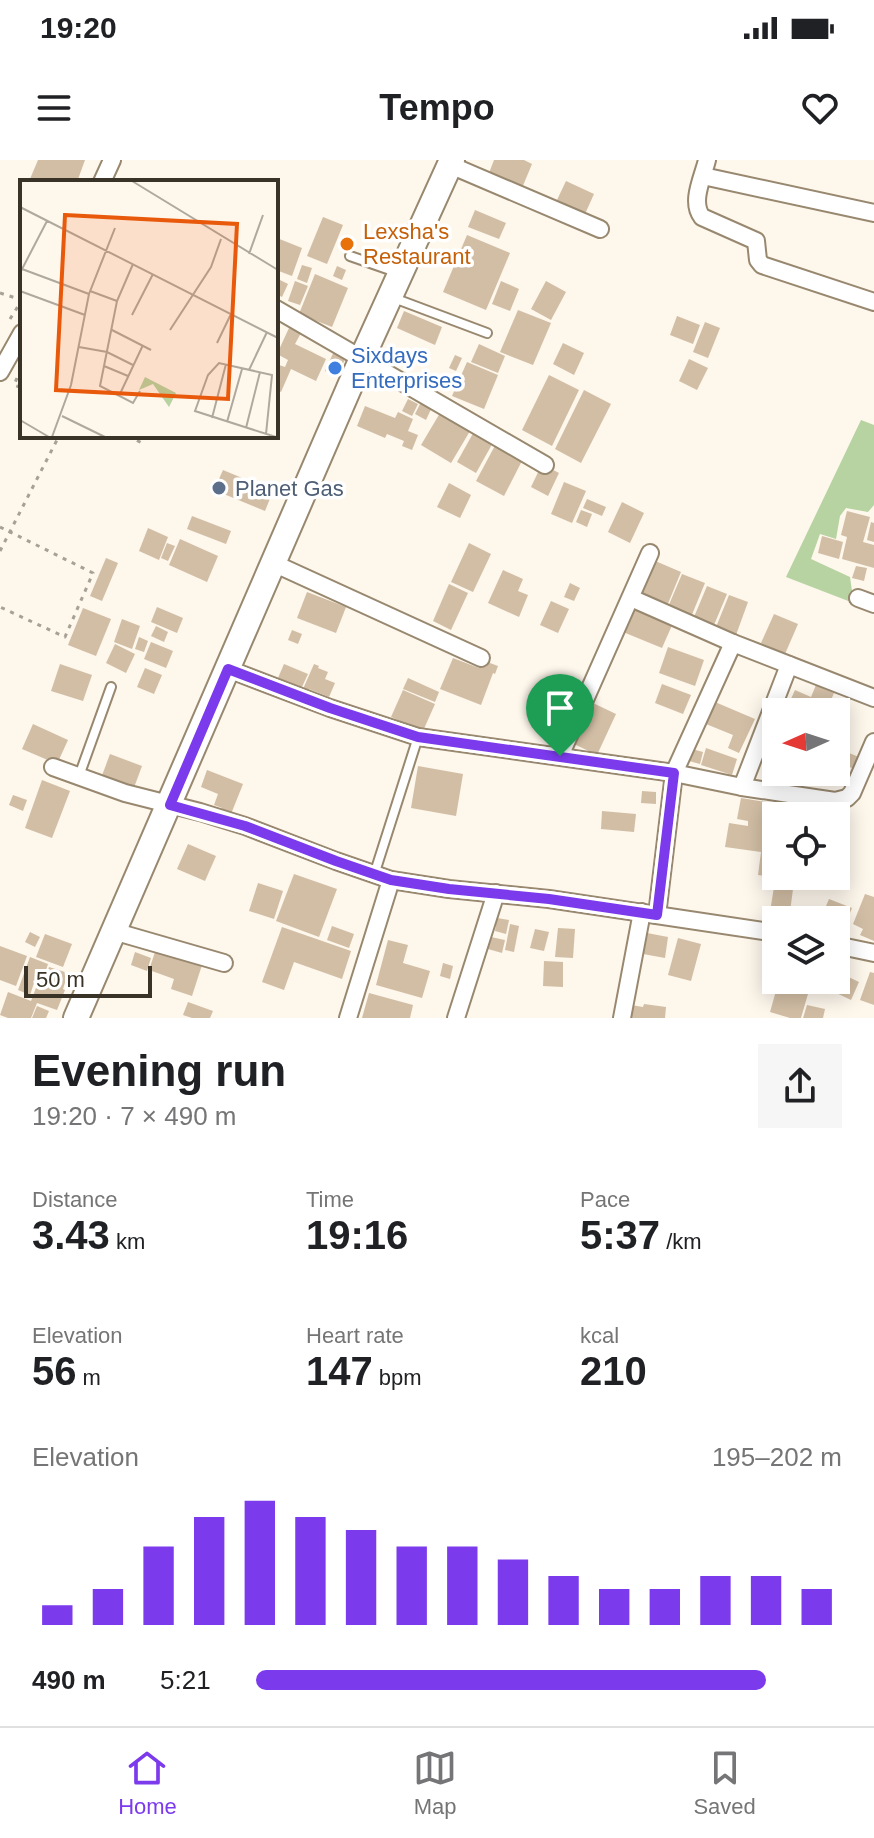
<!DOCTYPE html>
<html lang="en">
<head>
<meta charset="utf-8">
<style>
  :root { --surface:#fff; --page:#f6f6f6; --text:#202124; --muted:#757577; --line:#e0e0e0; --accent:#7c3aed }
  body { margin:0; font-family:Helvetica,sans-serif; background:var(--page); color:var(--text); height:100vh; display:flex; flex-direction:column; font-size:30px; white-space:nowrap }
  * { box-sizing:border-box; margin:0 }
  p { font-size:26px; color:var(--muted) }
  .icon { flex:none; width:44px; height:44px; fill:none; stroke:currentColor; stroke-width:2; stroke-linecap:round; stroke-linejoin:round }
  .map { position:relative; height:858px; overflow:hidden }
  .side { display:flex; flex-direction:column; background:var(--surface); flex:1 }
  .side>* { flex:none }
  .needle { width:52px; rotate:267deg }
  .buttons { position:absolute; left:762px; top:538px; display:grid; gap:16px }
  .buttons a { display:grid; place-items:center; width:88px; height:88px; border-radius:0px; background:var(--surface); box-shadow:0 4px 20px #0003; font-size:40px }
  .scale { position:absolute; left:24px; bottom:20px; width:128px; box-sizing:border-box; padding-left:8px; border:4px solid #393227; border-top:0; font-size:22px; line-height:28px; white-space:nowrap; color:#393227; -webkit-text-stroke:6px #fff; paint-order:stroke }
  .pin { position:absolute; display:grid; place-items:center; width:68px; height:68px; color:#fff; margin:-82px -34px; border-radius:50% 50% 50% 0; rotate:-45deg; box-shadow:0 0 8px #0007 }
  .pin .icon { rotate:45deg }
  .round { display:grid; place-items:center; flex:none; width:84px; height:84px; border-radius:0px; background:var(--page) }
  .head { display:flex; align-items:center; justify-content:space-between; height:136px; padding:0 32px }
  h1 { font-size:44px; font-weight:800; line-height:60px }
  .figures { display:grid; grid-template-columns:repeat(3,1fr); gap:12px; height:136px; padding:8px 32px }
  .figures div { display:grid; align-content:center }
  .figures b { font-size:40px; font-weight:800 }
  .figures small { font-size:22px; font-weight:400 }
  .figures p { font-size:22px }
  .chart { height:224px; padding:16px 32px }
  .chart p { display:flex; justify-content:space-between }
  .chart svg { width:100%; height:144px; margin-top:8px; stroke:var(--accent); stroke-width:6 }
  ul { padding:0 32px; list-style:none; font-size:26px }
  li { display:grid; grid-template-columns:128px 96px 1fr; align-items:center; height:60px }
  li i { height:20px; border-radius:10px; background:var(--accent) }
  .status { display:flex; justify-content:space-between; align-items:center; height:56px; padding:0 40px; background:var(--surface); direction:ltr }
  .status svg { height:22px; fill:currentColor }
  header { display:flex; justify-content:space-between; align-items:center; height:104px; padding:0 32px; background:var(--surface); font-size:36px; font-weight:800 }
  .dock { display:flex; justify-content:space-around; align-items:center; height:112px; border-top:2px solid var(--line); background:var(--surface); font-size:22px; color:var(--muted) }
  .dock a { display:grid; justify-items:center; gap:4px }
  .dock .current { color:var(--accent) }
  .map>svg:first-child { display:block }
  .green { fill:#b6d3a1 }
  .building { fill:#d2bea5 }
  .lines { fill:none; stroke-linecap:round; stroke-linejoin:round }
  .service-casing { stroke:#98886f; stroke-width:12 }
  .minor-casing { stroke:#98886f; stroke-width:20 }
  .secondary-casing { stroke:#98886f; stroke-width:28 }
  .path { stroke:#a7a095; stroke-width:3; stroke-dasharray:4 6; stroke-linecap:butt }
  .service { stroke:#fff; stroke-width:8 }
  .minor { stroke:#fff; stroke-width:16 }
  .secondary { stroke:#fff; stroke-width:24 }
  .route-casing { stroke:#fff; stroke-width:16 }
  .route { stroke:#7c3aed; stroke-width:10 }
  .food-dot { fill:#e8710a; stroke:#fff; stroke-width:3 }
  .shop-dot { fill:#3f7fe0; stroke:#fff; stroke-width:3 }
  .service-dot { fill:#5c6f8a; stroke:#fff; stroke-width:3 }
  .labels { text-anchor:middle; stroke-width:7; stroke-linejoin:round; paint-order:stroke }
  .food-label { font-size:22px; fill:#c56008; stroke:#fff; text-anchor:start }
  .shop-label { font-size:22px; fill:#366cbe; stroke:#fff; text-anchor:start }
  .service-label { font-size:22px; fill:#4e5e75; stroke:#fff; text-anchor:start }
  .inset-road { fill:none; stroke:#afa89d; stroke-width:2 }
  .view { fill:#e8590c; fill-opacity:0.15; stroke:#e8590c; stroke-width:4 }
  .inset-edge { fill:none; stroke:#393227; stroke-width:4 }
</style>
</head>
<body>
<div class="status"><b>19:20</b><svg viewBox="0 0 49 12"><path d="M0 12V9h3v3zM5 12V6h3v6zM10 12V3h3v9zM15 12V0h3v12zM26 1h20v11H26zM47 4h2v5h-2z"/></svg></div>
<header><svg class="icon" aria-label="menu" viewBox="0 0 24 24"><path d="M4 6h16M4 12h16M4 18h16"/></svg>Tempo<svg class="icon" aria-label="heart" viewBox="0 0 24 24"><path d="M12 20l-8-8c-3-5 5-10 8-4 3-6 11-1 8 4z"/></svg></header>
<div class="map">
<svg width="874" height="858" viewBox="0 0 874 858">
  <rect width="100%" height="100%" fill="#fef7ec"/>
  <!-- green -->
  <polygon class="green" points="861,260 874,265 874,345 868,352 846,348 840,356 836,379 820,374 811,399 850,417 852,431 858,433 856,444 786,417"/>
  <!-- building -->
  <g class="building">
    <polygon points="38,0 85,0 77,22 38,22 30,19"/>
    <polygon points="494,0 524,0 532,4 522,28 489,13"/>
    <polygon points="566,21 594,34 585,54 557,40"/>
    <polygon points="475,50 506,63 499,79 468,67"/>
    <polygon points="323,57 343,65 327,104 307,96"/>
    <polygon points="467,75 510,93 486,150 443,132"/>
    <polygon points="277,78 302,88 292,116 276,110"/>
    <polygon points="302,105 312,108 307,123 297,119"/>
    <polygon points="337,106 346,110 342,120 333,116"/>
    <polygon points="315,114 348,128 332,167 299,154"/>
    <polygon points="276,118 288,124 282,137 276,134"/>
    <polygon points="295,121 308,126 300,145 288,141"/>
    <polygon points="501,121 519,129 510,151 492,144"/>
    <polygon points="546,121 566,132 551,160 531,149"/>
    <polygon points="518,150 551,163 533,205 500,192"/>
    <polygon points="404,151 442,167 435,185 397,168"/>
    <polygon points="677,156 700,165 693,184 670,175"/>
    <polygon points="705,162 720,168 708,198 693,192"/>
    <polygon points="289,168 301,173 295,184 326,199 316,221 291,209 281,232 276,230 276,204 285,207 288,200 277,194"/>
    <polygon points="563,183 584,193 574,215 553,204"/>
    <polygon points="479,184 505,196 498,213 471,202"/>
    <polygon points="335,189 347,195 337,217 325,211"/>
    <polygon points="455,195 462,198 456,211 449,208"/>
    <polygon points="689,199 708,208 697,230 679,221"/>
    <polygon points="467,202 498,215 484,249 452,236"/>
    <polygon points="549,215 579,230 552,286 522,270"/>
    <polygon points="584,230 611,244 581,303 555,289"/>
    <polygon points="408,239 418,244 412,256 402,251"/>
    <polygon points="422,240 433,245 426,260 415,254"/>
    <polygon points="365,246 395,258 398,252 413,259 408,271 418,275 412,290 402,286 404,281 387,274 385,278 357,266"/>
    <polygon points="443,248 473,266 451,303 421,285"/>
    <polygon points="476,268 495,279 476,313 457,302"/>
    <polygon points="498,280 525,295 504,336 476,321"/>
    <polygon points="542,304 559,313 548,336 531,327"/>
    <polygon points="223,310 273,331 265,351 214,330"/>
    <polygon points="564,322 586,331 572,363 551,354"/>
    <polygon points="449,323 471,335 460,358 437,347"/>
    <polygon points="587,339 606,347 602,356 583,348"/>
    <polygon points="622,342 644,353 630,383 608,372"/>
    <polygon points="581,350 592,354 587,367 576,362"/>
    <polygon points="847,351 870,357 863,382 874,385 874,408 842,399 847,377 841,375"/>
    <polygon points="192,356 231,371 226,384 187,369"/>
    <polygon points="871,362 874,363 874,382 867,380"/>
    <polygon points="148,368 168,377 159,400 139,391"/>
    <polygon points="822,376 843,382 839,399 818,393"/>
    <polygon points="180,379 218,396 207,422 169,405"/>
    <polygon points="167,383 175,386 168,401 161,398"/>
    <polygon points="469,383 491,394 473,432 451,422"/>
    <polygon points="106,398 118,403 102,441 90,436"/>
    <polygon points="653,400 681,412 667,446 639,434"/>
    <polygon points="856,406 867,408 864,421 852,418"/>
    <polygon points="503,410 523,419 518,431 528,435 519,457 488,443"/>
    <polygon points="682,414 705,423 691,457 668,447"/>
    <polygon points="570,423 580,428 574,441 564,437"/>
    <polygon points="449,424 468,433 451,470 433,461"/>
    <polygon points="707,426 727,434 714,465 694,457"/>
    <polygon points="307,432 346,447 336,473 297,458"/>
    <polygon points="729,435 748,442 736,475 716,467"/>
    <polygon points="551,441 569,449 558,473 540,465"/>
    <polygon points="634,446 673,463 662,488 623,472"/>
    <polygon points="157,447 183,458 177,473 151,462"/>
    <polygon points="83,448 111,459 96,496 68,485"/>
    <polygon points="774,454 798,464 785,494 761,483"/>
    <polygon points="122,459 140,466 132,489 114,482"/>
    <polygon points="156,466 168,472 164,482 151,476"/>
    <polygon points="292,470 302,474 298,484 288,480"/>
    <polygon points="139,477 148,481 144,492 135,489"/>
    <polygon points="151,482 173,491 166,508 144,499"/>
    <polygon points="115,484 135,494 126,513 106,503"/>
    <polygon points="668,487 704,500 695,526 659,513"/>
    <polygon points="453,498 479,508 482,500 498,506 495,514 493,513 481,545 440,529"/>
    <polygon points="60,504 92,515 83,541 51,531"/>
    <polygon points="284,504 308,514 302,527 278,518"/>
    <polygon points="314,504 319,506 318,508 328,512 325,519 335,523 329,537 309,529 308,531 303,529"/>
    <polygon points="145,508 162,515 154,534 137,527"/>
    <polygon points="408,518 439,532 435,542 403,529"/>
    <polygon points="540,524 571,538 560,563 529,549"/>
    <polygon points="662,524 691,535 683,554 655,543"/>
    <polygon points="816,525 834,533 826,552 792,552 786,550 795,530 811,537"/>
    <polygon points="403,530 435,544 423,571 391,557"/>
    <polygon points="715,542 755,559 739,593 728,588 733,575 706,564"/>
    <polygon points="593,543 616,554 597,595 574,584"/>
    <polygon points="33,564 68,580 57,604 22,589"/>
    <polygon points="706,588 737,599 732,615 701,605"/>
    <polygon points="692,589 703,592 700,604 689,601"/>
    <polygon points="836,590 846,595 836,619 836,615 829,612 836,612"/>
    <polygon points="849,593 859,597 854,609 845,605"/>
    <polygon points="110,594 142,606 132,633 100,621"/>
    <polygon points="418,606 463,614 456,656 411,648"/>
    <polygon points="207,610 243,624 231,654 221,650 222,648 214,645 218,634 201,627"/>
    <polygon points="42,620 70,631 52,678 25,668"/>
    <polygon points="642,631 656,632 656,644 641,643"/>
    <polygon points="13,635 27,640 23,651 9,645"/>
    <polygon points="741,638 784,645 782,656 776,656 776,666 770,665 769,668 776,670 776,694 772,717 758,715 761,692 725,687 729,663 748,666 748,661 737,659"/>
    <polygon points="786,647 800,649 799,656 785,656"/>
    <polygon points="602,651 636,654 634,672 601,669"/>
    <polygon points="833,652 845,654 844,665 836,664 836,656 833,656"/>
    <polygon points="188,684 216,696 205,721 177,709"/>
    <polygon points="294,714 337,729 319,777 276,761"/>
    <polygon points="258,723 283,731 274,759 249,751"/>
    <polygon points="774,727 793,729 789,760 769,758"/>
    <polygon points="865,734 874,737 874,781 860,775 863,769 853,764"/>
    <polygon points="829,739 852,748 842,773 836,771 836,760 820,760"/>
    <polygon points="497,758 509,760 506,774 495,771"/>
    <polygon points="510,764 519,766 514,792 505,790"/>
    <polygon points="332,766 354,774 349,788 327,780"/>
    <polygon points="282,767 351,791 342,819 294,802 284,830 262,822"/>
    <polygon points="558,768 575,769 573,798 555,797"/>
    <polygon points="535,769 549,772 544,791 530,788"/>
    <polygon points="30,772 40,777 35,787 25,782"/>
    <polygon points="647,773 668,777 665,798 643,794"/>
    <polygon points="45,774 72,784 63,807 36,797"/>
    <polygon points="491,777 505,780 502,793 488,789"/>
    <polygon points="678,778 701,784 691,821 668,815"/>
    <polygon points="388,780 408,785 403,803 430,811 422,838 376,825"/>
    <polygon points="0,786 27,796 16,826 0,820"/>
    <polygon points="156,789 202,805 192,836 171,829 174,819 149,810"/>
    <polygon points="135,792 151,798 147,811 131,805"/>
    <polygon points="30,797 48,804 43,819 36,817 30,835 18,830"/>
    <polygon points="544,801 563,802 563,827 543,826"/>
    <polygon points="443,803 453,806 450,819 440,816"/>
    <polygon points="49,807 68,813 63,829 65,830 57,850 37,843 31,858 8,858 0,855 8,832 31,841 39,820 44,822"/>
    <polygon points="836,811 859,822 851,840 828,829 832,820 836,820"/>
    <polygon points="870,812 874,813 874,845 860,840"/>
    <polygon points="779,820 812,820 801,858 790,858 770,852"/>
    <polygon points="369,833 413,845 410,858 362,858"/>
    <polygon points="188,842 213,851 210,858 192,858 183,855"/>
    <polygon points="644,844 666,847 665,858 628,858 631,845 643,847"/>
    <polygon points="807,845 825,849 823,858 803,858"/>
    <polygon points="37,846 49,851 46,858 32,858"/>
  </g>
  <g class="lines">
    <!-- service casing -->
    <g class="service-casing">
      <g id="service">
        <polyline points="350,96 396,112"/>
        <polyline points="391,137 487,173"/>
        <polyline points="79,616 111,527"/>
        <polyline points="374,715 418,577"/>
      </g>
    </g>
    <!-- minor casing -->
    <g class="minor-casing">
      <g id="minor">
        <path d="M707,0C703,17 690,42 702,57L756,81L758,100L762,105L874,142"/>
        <polyline points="450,5 600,69"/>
        <polyline points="703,16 874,53"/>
        <polyline points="102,22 112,0"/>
        <polyline points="276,149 545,305"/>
        <polyline points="0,212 22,173"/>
        <polyline points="273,403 481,498"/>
        <polyline points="631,438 733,483 874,538"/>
        <polyline points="858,438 874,444"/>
        <polyline points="228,509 330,548 418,577 674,613 742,627 835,641 847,638 852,633 874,582"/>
        <polyline points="560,596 650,393"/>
        <polyline points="53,607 125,633 200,652 245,666 336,701 391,720 449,729 549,739 776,773"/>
        <polyline points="742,627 789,505"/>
        <polyline points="657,755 674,613 733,483"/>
        <polyline points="113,771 224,803"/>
        <polyline points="836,785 874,793"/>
        <polyline points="348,858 391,720"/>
        <polyline points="456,858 496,733"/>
        <polyline points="622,858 642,752"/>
      </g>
    </g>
    <!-- secondary casing -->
    <g class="secondary-casing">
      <polyline id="secondary" points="76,858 362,198 452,0"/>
    </g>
    <!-- path -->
    <g class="path">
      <polyline points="0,133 22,140"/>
      <polyline points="10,159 22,140"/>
      <polyline points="17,218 14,225 22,228"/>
      <polyline points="128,276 144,284"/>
      <polyline points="0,367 93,413 65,477 0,447"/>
      <polyline points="0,391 59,276"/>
    </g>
    <!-- service -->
    <use href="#service" class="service"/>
    <!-- minor -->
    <use href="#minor" class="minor"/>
    <!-- secondary -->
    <use href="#secondary" class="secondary"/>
  </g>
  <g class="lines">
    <!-- route casing -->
    <g class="route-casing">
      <polygon id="route" points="228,509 330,548 418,577 674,613 657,755 549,739 449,729 391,720 336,701 245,666 170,645"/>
    </g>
    <!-- route -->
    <use href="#route" class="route"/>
  </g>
  <!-- markers -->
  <circle class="food-dot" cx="347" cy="84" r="8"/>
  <circle class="shop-dot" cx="335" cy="208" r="8"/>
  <circle class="service-dot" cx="219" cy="328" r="8"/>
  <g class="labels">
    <!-- food labels -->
    <g class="food-label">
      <text x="363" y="79">Lexsha's<tspan x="363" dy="25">Restaurant</tspan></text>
    </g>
    <!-- shop labels -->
    <g class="shop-label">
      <text x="351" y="203">Sixdays<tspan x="351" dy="25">Enterprises</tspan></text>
    </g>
    <!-- service labels -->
    <g class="service-label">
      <text x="235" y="336">Planet Gas</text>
    </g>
  </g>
  <!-- overview -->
  <g transform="translate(20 20)">
    <rect width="258" height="258" fill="#fef7ec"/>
    <path d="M125,197L156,213L149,227L133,204L119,210Z" fill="#b6d3a1"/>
    <path class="inset-road" d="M112,1L258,90M0,27L258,158M229,74L243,35M113,84L97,121L80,206L113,223L120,211M2,89L69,114M0,93L27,41M0,111L65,135M70,111L97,121M112,135L133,94M92,150L131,170M150,150L191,87L201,59M197,163L211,134M59,167L87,172L113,185M84,186L108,196M229,190L247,152M99,216L123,165M42,236L85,257M192,238L206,184M0,240L29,257M207,242L222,189M226,248L240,192M246,254L252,195L199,183L188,195L175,231L256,257M32,257L51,205L69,114L95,48"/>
    <path class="view" d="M45,35L217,44L208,219L36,210Z"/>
    <rect width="258" height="258" class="inset-edge"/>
  </g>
</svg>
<div class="buttons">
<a><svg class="needle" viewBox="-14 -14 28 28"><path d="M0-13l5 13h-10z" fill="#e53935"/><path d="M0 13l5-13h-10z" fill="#757577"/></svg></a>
<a><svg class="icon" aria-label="locate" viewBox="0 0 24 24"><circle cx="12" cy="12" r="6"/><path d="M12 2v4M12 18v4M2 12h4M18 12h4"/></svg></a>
<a><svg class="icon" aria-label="layers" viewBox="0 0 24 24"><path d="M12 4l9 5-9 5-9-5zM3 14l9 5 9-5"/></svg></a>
</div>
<div class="scale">50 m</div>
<div class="pin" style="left:560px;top:596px;background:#1e9e55"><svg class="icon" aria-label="arrive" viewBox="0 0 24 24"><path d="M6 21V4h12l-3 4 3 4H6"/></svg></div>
</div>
<section class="side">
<div class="head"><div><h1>Evening run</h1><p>19:20 · 7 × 490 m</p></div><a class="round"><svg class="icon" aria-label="share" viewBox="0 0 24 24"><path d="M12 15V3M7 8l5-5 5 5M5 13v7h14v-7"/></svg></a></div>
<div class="figures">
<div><p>Distance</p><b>3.43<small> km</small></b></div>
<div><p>Time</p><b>19:16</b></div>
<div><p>Pace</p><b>5:37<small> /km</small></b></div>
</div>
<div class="figures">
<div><p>Elevation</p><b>56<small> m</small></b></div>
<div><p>Heart rate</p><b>147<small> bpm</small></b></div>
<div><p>kcal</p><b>210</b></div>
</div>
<div class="chart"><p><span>Elevation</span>195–202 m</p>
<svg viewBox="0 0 160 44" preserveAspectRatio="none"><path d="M5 44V38M15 44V33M25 44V20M35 44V11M45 44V6M55 44V11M65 44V15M75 44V20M85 44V20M95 44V24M105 44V29M115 44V33M125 44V33M135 44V29M145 44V29M155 44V33"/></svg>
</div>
<ul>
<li><b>490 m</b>5:21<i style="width:87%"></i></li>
</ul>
</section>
<nav class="dock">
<a class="current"><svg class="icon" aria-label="home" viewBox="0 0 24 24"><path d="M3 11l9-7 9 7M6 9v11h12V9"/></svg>Home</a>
<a><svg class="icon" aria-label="map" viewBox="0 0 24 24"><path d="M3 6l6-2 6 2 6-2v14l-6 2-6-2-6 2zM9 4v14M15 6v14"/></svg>Map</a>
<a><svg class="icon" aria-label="saved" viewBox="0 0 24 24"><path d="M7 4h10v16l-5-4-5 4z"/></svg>Saved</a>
</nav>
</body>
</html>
